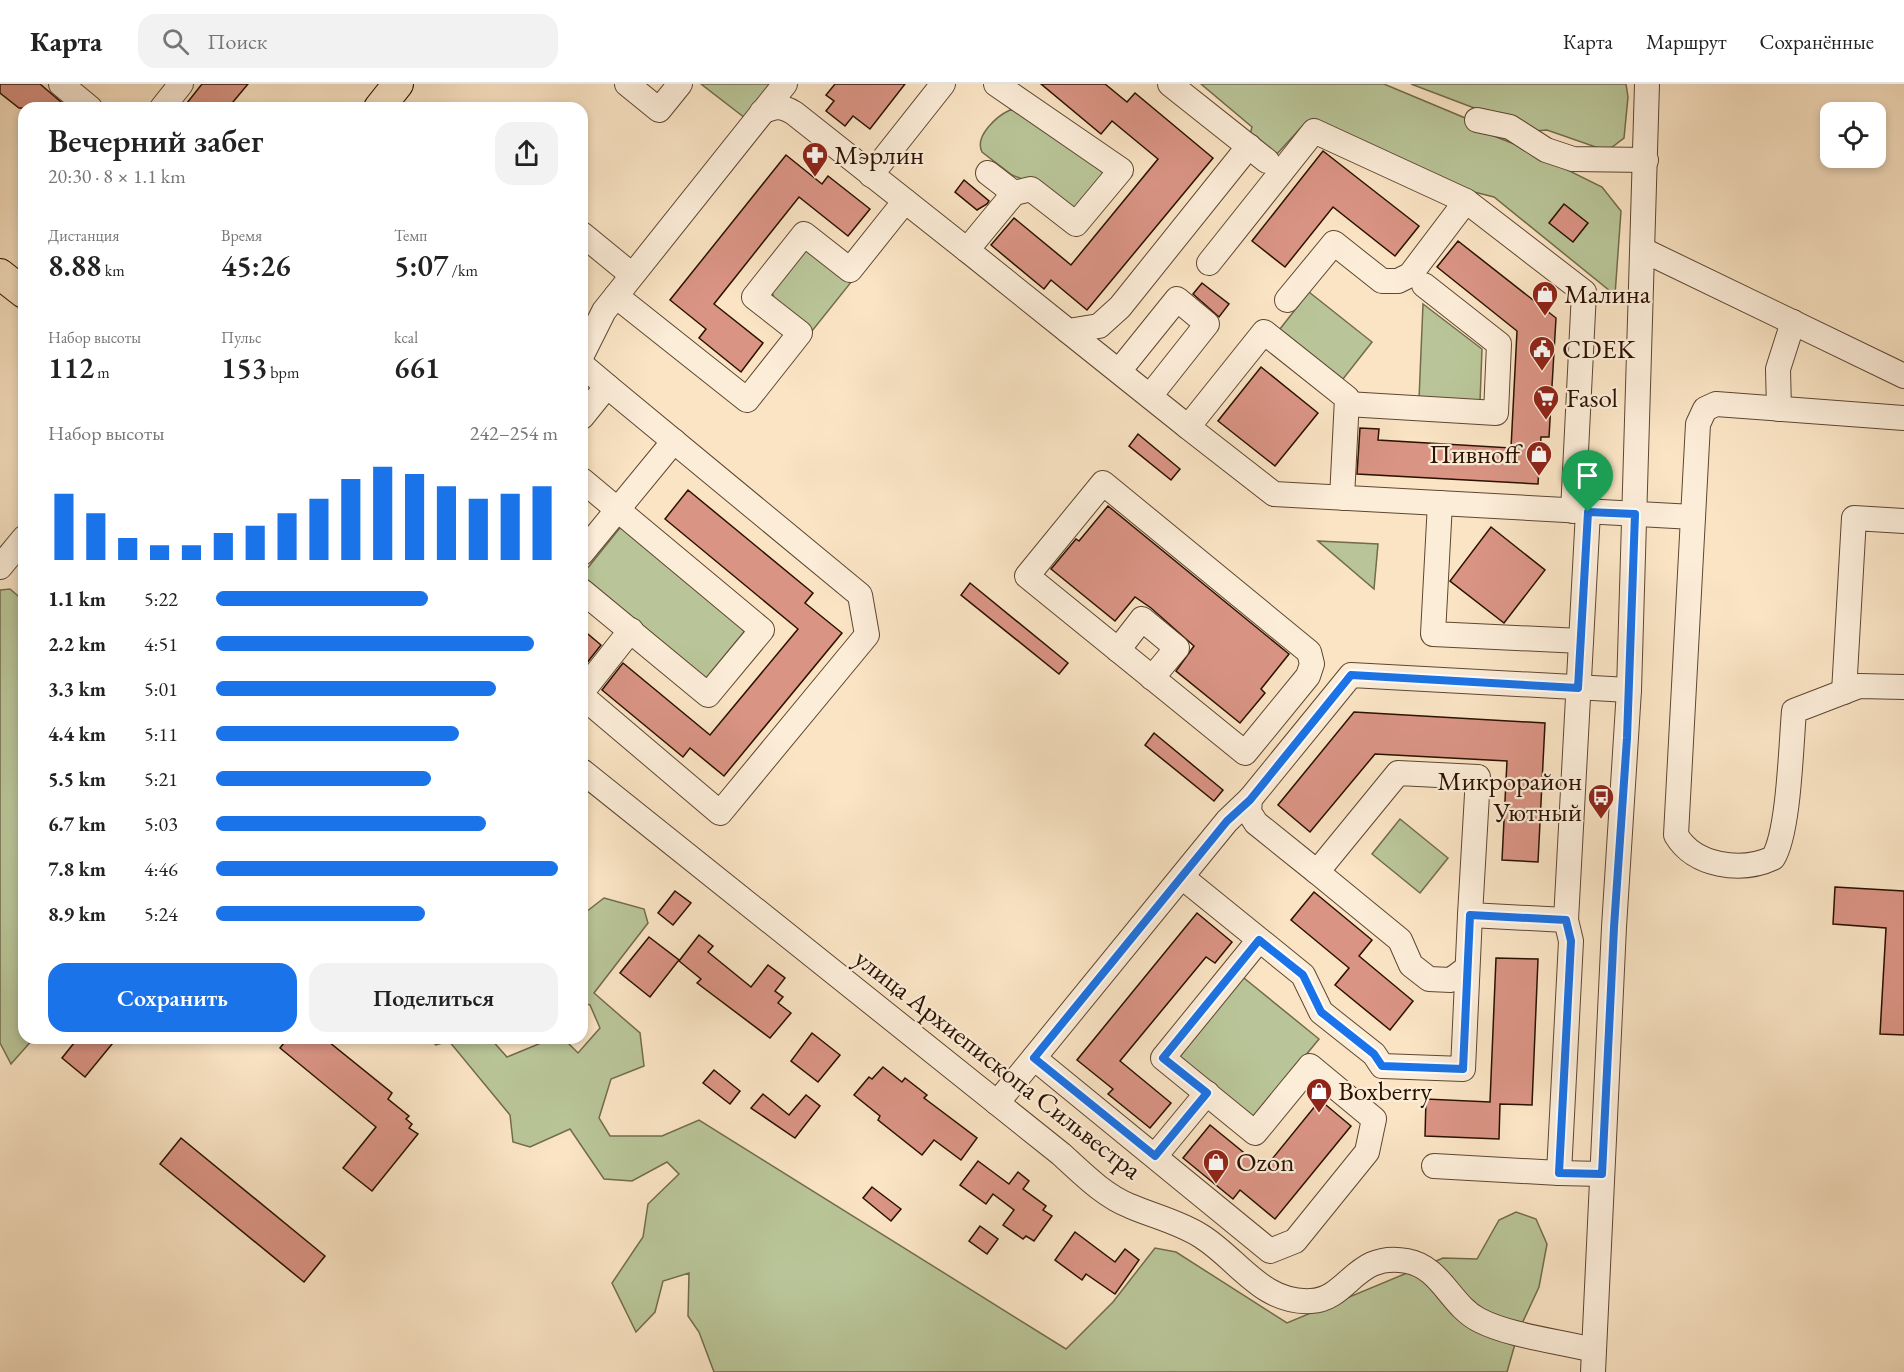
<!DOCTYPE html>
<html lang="ru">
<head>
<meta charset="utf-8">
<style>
  :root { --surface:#fff; --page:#f2f2f2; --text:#222; --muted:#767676; --line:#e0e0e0; --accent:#1a73e8 }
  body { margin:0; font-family:"EB Garamond",serif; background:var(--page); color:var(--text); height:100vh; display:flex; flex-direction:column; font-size:22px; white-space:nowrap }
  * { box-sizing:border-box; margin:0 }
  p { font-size:20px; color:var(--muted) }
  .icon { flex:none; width:33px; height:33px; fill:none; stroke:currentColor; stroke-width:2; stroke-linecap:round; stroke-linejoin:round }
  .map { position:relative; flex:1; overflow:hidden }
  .sheet { position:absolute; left:18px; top:18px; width:570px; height:942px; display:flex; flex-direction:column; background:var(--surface); border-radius:18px; box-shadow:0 3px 9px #0003 }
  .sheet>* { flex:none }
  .buttons { position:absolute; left:1820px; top:18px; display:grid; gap:12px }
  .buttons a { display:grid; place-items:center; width:66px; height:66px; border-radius:12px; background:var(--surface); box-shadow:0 3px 9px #0003; font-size:30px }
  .pin { position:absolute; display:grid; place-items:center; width:51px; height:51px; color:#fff; margin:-62px -26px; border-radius:50% 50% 50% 0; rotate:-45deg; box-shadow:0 0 6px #0007 }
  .pin .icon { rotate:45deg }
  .round { display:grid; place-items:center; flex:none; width:63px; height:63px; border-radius:18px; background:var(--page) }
  .overview { display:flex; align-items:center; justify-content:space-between; height:102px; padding:0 30px }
  h1 { font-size:33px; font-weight:600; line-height:45px }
  .figures { display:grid; grid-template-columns:repeat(3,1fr); gap:9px; height:102px; padding:6px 30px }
  .figures div { display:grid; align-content:center }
  .figures b { font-size:30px; font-weight:600 }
  .figures small { font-size:16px; font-weight:400 }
  .figures p { font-size:16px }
  .chart { height:168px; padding:12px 30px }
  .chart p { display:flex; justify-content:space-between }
  .chart svg { width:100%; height:108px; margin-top:6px; stroke:var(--accent); stroke-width:6 }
  .primary-button { display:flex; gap:12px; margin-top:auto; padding:12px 30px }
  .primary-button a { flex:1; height:69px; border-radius:18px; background:var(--accent); color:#fff; font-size:24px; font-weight:600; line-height:69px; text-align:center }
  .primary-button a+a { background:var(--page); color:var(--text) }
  ul { padding:0 30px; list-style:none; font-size:20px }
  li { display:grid; grid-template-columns:96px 72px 1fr; align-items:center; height:45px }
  li i { height:15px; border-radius:8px; background:var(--accent) }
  header { display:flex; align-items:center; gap:36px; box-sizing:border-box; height:84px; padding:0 30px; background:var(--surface); border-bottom:2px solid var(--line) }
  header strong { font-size:28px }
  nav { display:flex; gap:33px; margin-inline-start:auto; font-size:21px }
  .search { width:420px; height:54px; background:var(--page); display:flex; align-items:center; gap:15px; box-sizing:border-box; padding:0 21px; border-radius:18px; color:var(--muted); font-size:22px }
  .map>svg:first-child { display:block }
  .green { fill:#b9c598; stroke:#726b4c; stroke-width:1.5 }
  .building { fill:#da9484; stroke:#2a1100; stroke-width:1.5 }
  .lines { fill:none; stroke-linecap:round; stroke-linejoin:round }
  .minor-casing { stroke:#5e4631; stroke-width:26 }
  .major-casing { stroke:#2a1100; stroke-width:32 }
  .minor { stroke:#fcedd9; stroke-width:24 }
  .major { stroke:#fae4c4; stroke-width:30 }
  .route-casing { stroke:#fff; stroke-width:12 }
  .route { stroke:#1a73e8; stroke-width:8 }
  .labels { text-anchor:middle; stroke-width:4.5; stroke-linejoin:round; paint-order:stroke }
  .poi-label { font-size:27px; fill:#2a1100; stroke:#fcedd9; text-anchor:start }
  .street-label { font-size:27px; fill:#2a1100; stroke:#fcedd9 }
</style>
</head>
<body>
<header>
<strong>Карта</strong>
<div class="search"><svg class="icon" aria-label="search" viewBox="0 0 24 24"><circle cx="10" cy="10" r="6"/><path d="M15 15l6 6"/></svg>Поиск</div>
<nav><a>Карта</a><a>Маршрут</a><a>Сохранённые</a></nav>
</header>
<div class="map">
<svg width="1904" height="1288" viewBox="0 0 1904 1288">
  <rect width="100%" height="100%" fill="#fae4c4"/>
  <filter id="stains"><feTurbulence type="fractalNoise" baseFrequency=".00333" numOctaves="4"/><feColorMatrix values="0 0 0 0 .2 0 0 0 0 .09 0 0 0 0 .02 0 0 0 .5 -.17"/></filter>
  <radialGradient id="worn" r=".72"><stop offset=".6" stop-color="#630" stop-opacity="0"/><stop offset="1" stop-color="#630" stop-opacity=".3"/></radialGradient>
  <!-- green -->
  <g class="green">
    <polygon points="701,0 770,0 745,34"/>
    <polygon points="1201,0 1384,0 1470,36 1481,47 1517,61 1602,103 1621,127 1615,211 1494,113 1470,107 1307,37 1276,71 1249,54 1252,43"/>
    <polygon points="1411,0 1626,0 1628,13 1624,54 1607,67 1547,46 1535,47"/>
    <path d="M1010,26L1019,27L1105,90L1075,123H1067L1041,103L1012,91L982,68C974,52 997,32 1010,26Z"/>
    <polygon points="810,165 852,197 812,247 776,218 771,206 803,166"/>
    <polygon points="1309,208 1372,258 1343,295 1280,245"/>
    <polygon points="1423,220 1482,265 1480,318 1419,315"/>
    <polygon points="623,440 748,543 706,594 582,491"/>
    <polygon points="1318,457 1378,460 1374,505"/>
    <polygon points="10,505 24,517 24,954 34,954 11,980 0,959 0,506"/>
    <polygon points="1400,735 1448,774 1420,809 1372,770"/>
    <polygon points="604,814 644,825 648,839 594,909 640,949 644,982 611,995 599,1034 610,1052 662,1052 699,1036 1066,1265 1113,1218 1155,1164 1176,1168 1287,1239 1443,1174 1477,1175 1499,1136 1516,1128 1536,1135 1547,1160 1539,1203 1519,1246 1507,1288 714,1288 699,1248 688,1232 689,1189 663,1197 655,1228 636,1248 612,1199 643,1153 648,1120 679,1090 667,1078 632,1097 604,1095 570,1045 530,1063 513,1058 510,1031 449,957 436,961 427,954 490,954 507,973 553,954 563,954 578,969 600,944 590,921 582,918 582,831"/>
    <polygon points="1239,890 1319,955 1254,1034 1175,969"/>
  </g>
  <!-- building -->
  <g class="building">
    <polygon points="0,0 40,0 68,24 19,24 0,9"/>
    <polygon points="202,0 248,0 228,24 183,24"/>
    <polygon points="835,0 905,0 870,45 853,32 845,42 826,27 834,17 826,11"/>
    <polygon points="1041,0 1105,0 1127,18 1135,9 1213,74 1087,226 1051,196 1044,205 991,161 1014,134 1071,181 1158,75 1112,37 1101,50"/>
    <polygon points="1323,67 1419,142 1395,172 1333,123 1285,183 1252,157"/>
    <polygon points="786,71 822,100 828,92 870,125 848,152 799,113 714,220 763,259 741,288 699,254 706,245 670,216"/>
    <polygon points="964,96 989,117 987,120 977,126 955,108"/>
    <polygon points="1564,120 1588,139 1573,158 1549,139"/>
    <polygon points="1458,157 1556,234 1549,353 1541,353 1538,400 1357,390 1360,344 1379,345 1378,356 1511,364 1517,247 1437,183"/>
    <polygon points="1202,199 1229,220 1219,233 1193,210"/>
    <polygon points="1261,283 1318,329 1275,382 1218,337"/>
    <polygon points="1138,350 1180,385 1171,396 1129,362"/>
    <polygon points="688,406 813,509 805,519 842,549 724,692 690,664 683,673 602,606 623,579 710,651 798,545 665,435"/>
    <polygon points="1108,422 1289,570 1261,605 1265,609 1240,639 1176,587 1194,562 1151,524 1135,513 1115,537 1051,485 1076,455 1079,457"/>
    <polygon points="1491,443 1545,486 1504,539 1450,497"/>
    <polygon points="970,499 1068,579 1059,590 961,511"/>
    <polygon points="582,545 601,561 582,585"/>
    <polygon points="1354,628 1545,639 1538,778 1502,776 1507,677 1375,670 1310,748 1278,721"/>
    <polygon points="1154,649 1223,706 1214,717 1145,661"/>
    <polygon points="1835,803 1904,807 1904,951 1880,950 1886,844 1833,840"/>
    <polygon points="675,807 691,819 673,841 658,829"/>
    <polygon points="1314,808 1372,856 1359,872 1413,917 1390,946 1335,901 1349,884 1291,836"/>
    <polygon points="1197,829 1232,858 1215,879 1206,873 1120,977 1171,1019 1150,1044 1108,1010 1113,1005 1077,976"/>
    <polygon points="699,851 713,862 708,868 751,903 768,881 785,894 775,907 783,913 778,919 791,929 770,954 697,899 701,895 679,877"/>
    <polygon points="649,853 679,876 650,913 620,889"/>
    <polygon points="1496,874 1538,875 1532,1021 1500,1020 1499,1055 1425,1052 1426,1015 1490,1018"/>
    <polygon points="812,949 840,971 818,998 791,977"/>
    <polygon points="78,954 117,954 85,993 62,974"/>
    <polygon points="288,954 324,954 392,1009 388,1015 409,1032 406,1035 412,1040 409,1044 418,1050 372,1107 343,1084 376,1043 280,964"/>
    <polygon points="883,983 902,998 905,994 927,1011 924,1014 977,1054 961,1076 934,1056 922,1071 878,1036 880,1032 854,1011 869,993 872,995"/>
    <polygon points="714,986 740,1007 730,1020 703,999"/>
    <polygon points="763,1010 789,1031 806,1011 820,1022 795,1054 751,1024"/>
    <polygon points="1320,1016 1351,1042 1275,1135 1240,1106 1233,1115 1183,1074 1210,1041 1264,1085"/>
    <polygon points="181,1054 325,1172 304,1198 160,1080"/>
    <polygon points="978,1077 1009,1100 1018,1088 1029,1097 1023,1105 1046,1122 1043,1126 1052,1132 1034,1157 1026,1152 1023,1155 1003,1141 1014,1126 993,1110 986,1120 960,1101"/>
    <polygon points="872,1103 901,1125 891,1137 863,1114"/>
    <polygon points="980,1142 998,1155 987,1170 969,1157"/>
    <polygon points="1075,1148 1115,1178 1125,1165 1139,1176 1115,1210 1086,1190 1082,1196 1055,1176"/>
  </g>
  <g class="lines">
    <!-- minor casing -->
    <g class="minor-casing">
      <g id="minor">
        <polyline points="61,0 90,24"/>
        <polyline points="627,0 659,26 680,0"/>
        <polyline points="785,0 616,212 747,316 800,249 754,213 804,150 850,186 905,117"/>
        <polyline points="1170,0 1267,77"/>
        <polyline points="162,24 181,0"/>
        <path d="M762,28C775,22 781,21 794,29L967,166"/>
        <polyline points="1477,36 1510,43 1546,66 1573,75 1646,76"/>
        <polyline points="988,89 1014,109 1031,105 1076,140 1121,86 996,0"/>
        <polyline points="871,91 943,0"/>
        <polyline points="1014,109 967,166 1068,247 1099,242 1120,223 1249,62"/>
        <polyline points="582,150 632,191"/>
        <polyline points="1643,166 1904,292"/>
        <polyline points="1209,179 1314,47 1466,117 1584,208 1573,427"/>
        <polyline points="1287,216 1334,159 1382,197 1398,197 1410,191 1466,117"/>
        <polyline points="1068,247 1188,343"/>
        <polyline points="582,271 604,227 616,212"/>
        <polyline points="582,281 607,302"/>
        <polyline points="1119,287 1177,215 1207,240 1150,312"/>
        <polyline points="1347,320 1496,329 1499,260 1424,201"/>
        <polyline points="1779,325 1778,285 1793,238"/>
        <polyline points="582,333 607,302 860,511 867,551 720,729 582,612"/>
        <path d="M1904,334L1716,320L1705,325L1698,340L1676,751C1694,782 1741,789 1773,774C1789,749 1791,661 1794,627L1859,602L1904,603"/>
        <polyline points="582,396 762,546 708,611 582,507"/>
        <polygon points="1103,399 1309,568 1312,580 1308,592 1245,669 1027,492"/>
        <polyline points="1342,414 1347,314 1264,248 1188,343 1274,410 1693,433"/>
        <polyline points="1440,419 1433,550 1581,557"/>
        <polyline points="582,469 674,357"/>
        <polyline points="0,483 24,454"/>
        <polyline points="1118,566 1142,535 1177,564 1152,594"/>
        <polyline points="582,608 631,546"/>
        <polyline points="1844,608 1854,434 1904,437"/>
        <path d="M582,687L1061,1070C1082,1089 1103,1111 1130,1122C1153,1132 1179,1138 1201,1152C1238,1175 1262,1220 1311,1217C1349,1215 1355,1167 1407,1177C1441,1183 1450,1221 1479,1236C1510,1252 1558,1257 1593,1266"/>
        <polyline points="1317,788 1400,856 1411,881 1429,895 1451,896 1467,884"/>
        <polyline points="1182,793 1303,891 1321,928 1374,970 1382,982 1463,985 1470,831"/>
        <polyline points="1566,836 1470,831 1478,693 1398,689 1317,788 1256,739 1249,728 1250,715 1351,591 1629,606"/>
        <polyline points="1034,974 1270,1167 1295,1157 1367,1068 1374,1035 1310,982 1255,1049 1163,974 1259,856"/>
        <polyline points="997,1019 1227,737 1250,715"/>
        <polyline points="1155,1072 1207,1009"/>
        <polyline points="1434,1082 1559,1089 1571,857 1566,836 1588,428"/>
        <polyline points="1559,1089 1602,1090"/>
        <polyline points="1593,1288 1614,843 1629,606 1647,0"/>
      </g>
    </g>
    <!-- major casing -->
    <g class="major-casing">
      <g id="major">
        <polyline points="379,24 398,0"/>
        <polyline points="0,190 24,209"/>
      </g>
    </g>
    <!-- minor -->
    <use href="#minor" class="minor"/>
    <!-- major -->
    <use href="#major" class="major"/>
  </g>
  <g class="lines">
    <!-- route casing -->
    <g class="route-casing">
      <polygon id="route" points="1588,428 1635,430 1627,654 1614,843 1602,1090 1559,1089 1571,857 1566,836 1470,831 1463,985 1382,982 1374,970 1321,928 1303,891 1259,856 1163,974 1207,1009 1155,1072 1034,974 1227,737 1250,716 1351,591 1578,604"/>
    </g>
    <!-- route -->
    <use href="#route" class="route"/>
  </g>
  <!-- icons -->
  <defs>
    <g id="pharmacy-pin" transform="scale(1.35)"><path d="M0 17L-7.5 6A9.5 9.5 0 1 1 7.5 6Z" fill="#8f2418" stroke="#fcedd9"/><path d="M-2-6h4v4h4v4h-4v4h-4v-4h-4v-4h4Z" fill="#fff"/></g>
    <g id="shop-pin" transform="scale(1.35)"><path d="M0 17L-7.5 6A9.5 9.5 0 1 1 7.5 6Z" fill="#8f2418" stroke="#fcedd9"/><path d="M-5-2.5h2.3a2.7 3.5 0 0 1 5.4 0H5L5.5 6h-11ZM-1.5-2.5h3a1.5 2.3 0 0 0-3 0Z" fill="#fff"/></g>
    <g id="civic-pin" transform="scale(1.35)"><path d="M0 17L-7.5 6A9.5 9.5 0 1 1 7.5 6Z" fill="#8f2418" stroke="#fcedd9"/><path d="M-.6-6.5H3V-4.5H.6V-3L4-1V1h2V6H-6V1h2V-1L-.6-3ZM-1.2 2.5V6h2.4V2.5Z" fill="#fff"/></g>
    <g id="supermarket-pin" transform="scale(1.35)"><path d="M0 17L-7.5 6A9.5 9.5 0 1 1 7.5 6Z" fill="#8f2418" stroke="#fcedd9"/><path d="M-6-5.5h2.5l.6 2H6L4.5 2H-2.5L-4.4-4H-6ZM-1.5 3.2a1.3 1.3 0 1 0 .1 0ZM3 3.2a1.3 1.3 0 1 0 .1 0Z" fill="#fff"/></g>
    <g id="bus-pin" transform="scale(1.35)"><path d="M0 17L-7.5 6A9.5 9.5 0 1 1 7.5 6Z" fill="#8f2418" stroke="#fcedd9"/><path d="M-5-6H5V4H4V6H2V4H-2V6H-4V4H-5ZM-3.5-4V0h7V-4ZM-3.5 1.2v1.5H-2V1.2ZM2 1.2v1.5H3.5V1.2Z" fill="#fff"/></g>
  </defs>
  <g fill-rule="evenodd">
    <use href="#pharmacy-pin" x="815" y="71"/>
    <use href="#shop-pin" x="1545" y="210"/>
    <use href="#civic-pin" x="1542" y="265"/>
    <use href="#supermarket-pin" x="1546" y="314"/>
    <use href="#shop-pin" x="1539" y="370"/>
    <use href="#bus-pin" x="1601" y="713"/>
    <use href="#shop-pin" x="1319" y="1007"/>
    <use href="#shop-pin" x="1216" y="1078"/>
  </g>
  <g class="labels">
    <!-- poi labels -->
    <g class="poi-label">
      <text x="834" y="80">Мэрлин</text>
      <text x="1564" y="219">Малина</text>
      <text x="1562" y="274">CDEK</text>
      <text x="1566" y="323">Fasol</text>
      <text x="1520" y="379" text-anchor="end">Пивноff</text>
      <text x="1582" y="706" text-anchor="end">Микрорайон<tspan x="1582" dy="31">Уютный</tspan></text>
      <text x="1338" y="1016">Boxberry</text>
      <text x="1236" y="1087">Ozon</text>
    </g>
    <!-- street labels -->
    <g class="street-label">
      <text transform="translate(998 980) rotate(38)" y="9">улица Архиепископа Сильвестра</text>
    </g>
  </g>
  <rect width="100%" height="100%" filter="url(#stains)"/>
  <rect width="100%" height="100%" fill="url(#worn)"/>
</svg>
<div class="buttons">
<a><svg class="icon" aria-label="locate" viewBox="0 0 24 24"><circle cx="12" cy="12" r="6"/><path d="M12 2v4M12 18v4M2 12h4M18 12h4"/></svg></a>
</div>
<div class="pin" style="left:1588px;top:428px;background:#1e9e55"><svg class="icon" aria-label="arrive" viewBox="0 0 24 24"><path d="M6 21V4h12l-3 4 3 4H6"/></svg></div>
<section class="sheet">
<div class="overview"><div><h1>Вечерний забег</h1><p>20:30 · 8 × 1.1 km</p></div><a class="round"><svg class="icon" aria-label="share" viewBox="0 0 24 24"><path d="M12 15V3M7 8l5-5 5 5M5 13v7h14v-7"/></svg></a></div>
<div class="figures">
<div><p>Дистанция</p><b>8.88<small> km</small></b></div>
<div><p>Время</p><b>45:26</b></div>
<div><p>Темп</p><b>5:07<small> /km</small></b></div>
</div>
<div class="figures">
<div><p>Набор высоты</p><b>112<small> m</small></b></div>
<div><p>Пульс</p><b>153<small> bpm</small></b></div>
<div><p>kcal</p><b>661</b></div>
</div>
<div class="chart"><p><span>Набор высоты</span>242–254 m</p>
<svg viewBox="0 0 160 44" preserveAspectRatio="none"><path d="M5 44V17M15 44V25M25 44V35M35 44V38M45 44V38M55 44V33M65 44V30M75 44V25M85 44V19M95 44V11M105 44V6M115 44V9M125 44V14M135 44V19M145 44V17M155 44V14"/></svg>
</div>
<ul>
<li><b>1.1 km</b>5:22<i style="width:62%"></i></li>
<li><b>2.2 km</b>4:51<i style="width:93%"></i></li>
<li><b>3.3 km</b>5:01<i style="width:82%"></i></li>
<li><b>4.4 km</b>5:11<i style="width:71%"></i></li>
<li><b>5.5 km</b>5:21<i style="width:63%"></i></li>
<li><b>6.7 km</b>5:03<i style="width:79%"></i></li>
<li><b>7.8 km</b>4:46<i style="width:100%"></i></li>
<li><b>8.9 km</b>5:24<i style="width:61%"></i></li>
</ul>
<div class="primary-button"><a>Сохранить</a><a>Поделиться</a></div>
</section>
</div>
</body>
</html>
